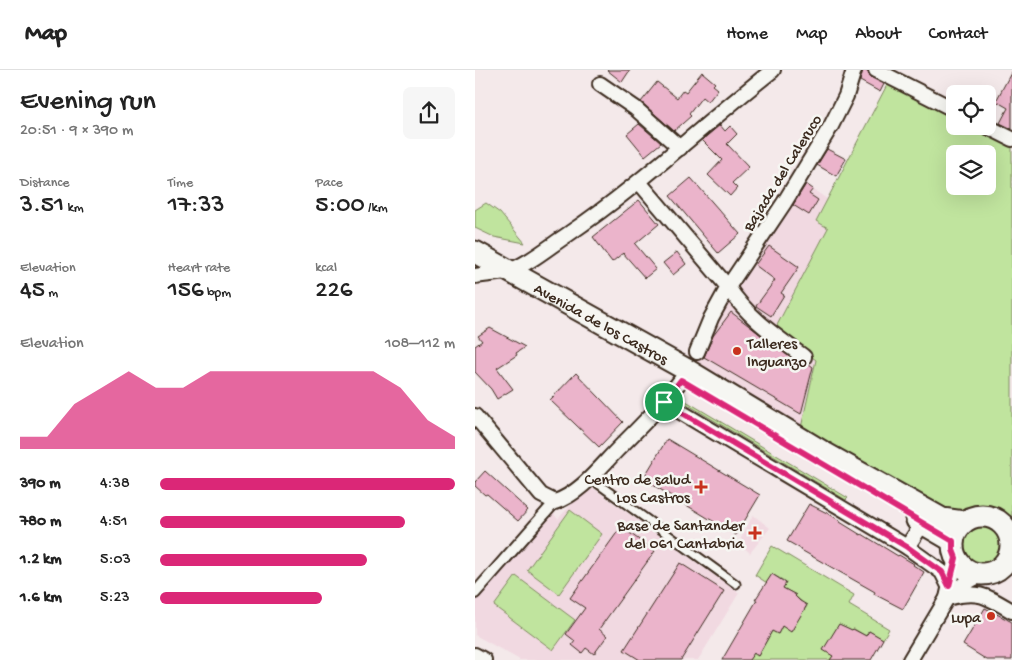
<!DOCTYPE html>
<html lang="en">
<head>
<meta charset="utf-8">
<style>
  :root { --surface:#fff; --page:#f6f6f6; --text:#222; --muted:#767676; --line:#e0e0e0; --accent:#db2777 }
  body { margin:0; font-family:"Gochi Hand",sans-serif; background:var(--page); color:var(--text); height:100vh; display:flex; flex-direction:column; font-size:19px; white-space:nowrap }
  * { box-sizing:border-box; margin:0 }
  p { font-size:16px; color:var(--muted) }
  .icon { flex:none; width:28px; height:28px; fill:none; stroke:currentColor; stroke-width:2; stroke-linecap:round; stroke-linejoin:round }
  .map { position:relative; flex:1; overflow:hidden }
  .details { display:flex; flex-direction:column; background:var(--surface); width:475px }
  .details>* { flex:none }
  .controls { position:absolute; left:471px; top:15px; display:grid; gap:10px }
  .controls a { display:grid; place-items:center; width:50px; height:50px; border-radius:8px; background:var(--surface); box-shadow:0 5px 20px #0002; font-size:25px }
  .pin { position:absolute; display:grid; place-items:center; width:42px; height:42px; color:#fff; margin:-21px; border:2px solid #fff; border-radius:50%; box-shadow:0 1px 5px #0007 }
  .round { display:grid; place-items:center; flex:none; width:52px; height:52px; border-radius:8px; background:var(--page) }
  .headline { display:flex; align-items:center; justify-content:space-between; height:85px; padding:0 20px }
  h1 { font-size:28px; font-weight:600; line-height:38px }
  .metrics { display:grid; grid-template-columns:repeat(3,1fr); gap:8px; height:85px; padding:5px 20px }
  .metrics div { display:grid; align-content:center }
  .metrics b { font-size:25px; font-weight:600 }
  .metrics small { font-size:14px; font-weight:400 }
  .metrics p { font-size:14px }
  .chart { height:140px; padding:10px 20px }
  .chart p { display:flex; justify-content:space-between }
  .chart svg { width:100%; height:90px; margin-top:5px; fill:var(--accent); opacity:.7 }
  ul { padding:0 20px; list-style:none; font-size:16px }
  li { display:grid; grid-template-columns:80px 60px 1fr; align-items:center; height:38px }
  li i { height:12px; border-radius:6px; background:var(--accent) }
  header { display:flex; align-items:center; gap:30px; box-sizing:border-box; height:70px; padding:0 25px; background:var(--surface); border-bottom:1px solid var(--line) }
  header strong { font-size:24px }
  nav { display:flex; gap:28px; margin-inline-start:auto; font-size:18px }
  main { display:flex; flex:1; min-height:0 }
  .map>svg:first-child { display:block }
  .built { fill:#f1d9e1 }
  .green { fill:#c0e49e; stroke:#7e875e; fill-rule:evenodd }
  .building { fill:#ebb4cb; stroke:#3b2a1e }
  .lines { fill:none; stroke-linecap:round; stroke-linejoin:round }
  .service-casing { stroke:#3b2a1e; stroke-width:11 }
  .pedestrian-casing { stroke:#3b2a1e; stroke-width:14 }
  .minor-casing { stroke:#3b2a1e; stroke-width:18 }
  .primary-casing { stroke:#3b2a1e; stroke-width:25 }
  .service { stroke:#f6f6f2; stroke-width:7 }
  .pedestrian { stroke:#f6f6f2; stroke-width:10 }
  .minor { stroke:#f6f6f2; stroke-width:14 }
  .primary { stroke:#f6f6f2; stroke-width:21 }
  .route-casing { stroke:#fff; stroke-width:10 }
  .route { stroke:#db2777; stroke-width:6 }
  .poi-dot { fill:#c8321e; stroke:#f6f6f2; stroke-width:2 }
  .labels { text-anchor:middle; stroke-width:5; stroke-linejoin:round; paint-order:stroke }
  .street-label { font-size:16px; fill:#3b2a1e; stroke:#f6f6f2 }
  .poi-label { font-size:16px; fill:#3b2a1e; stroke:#f6f6f2; text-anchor:end }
</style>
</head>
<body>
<header>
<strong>Map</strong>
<nav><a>Home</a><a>Map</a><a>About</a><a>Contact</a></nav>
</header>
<main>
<section class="details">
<div class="headline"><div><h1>Evening run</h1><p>20:51 · 9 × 390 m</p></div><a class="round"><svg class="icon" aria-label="share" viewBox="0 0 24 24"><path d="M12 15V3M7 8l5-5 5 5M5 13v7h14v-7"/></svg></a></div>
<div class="metrics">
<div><p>Distance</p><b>3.51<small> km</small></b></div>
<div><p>Time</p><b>17:33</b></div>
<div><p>Pace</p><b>5:00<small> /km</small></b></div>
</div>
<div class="metrics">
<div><p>Elevation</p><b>45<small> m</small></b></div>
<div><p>Heart rate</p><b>156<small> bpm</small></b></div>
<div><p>kcal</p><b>226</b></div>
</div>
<div class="chart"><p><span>Elevation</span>108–112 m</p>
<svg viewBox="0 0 160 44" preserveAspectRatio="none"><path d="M0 44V38L10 38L20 22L30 14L40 6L50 14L60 14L70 6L80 6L90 6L100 6L110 6L120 6L130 6L140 14L150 30L160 38V44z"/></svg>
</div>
<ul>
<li><b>390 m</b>4:38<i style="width:100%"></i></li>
<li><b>780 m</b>4:51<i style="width:83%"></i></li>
<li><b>1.2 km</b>5:03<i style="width:70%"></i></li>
<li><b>1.6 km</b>5:23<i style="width:55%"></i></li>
</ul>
</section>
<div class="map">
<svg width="537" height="590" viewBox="0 0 537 590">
  <rect width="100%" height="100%" fill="#f4e9ea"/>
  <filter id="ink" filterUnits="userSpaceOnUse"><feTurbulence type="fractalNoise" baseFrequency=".02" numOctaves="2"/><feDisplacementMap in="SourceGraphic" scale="10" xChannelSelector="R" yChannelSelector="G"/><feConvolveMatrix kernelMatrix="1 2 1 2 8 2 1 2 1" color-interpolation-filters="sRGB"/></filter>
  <g filter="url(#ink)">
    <!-- built -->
    <g class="built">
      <polygon points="327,112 352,129 341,151 353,158 300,259 341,290 326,358 211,289 219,280 235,234"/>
      <polygon points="114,415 264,523 223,590 45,590 0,565 0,529 77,442 83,449"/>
      <polygon points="278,445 295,458 275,483 265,474 266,468"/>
    </g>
    <!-- green -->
    <g class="green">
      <path d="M413,13L480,47V56H498L537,76V454C523,434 503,439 483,441C476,442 469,440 463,439L326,358L341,290L300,259L353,158L341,151ZM480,84H512V116H480Z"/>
      <polygon points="11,133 25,143 50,173 19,167 0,158 0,140"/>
      <polygon points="206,328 373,428 371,430 205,330"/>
      <polygon points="95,440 127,464 84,524 52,500"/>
      <circle cx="507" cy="475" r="18"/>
      <polygon points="297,476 379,525 374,535 414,559 408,569 394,561 391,566 379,559 377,560 364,555 349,580 358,586 355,590 273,590 277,586 277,583 283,586 297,561 303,564 307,556 317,561 321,554 320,553 325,541 328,542 332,536 320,526 321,525 308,518 311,512 297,504 292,513 280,505"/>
      <polygon points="41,506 100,550 78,580 19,536"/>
    </g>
    <!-- building -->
    <g class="building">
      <polygon points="132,0 155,0 147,12"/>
      <polygon points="388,0 392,1 397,8 409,14 405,22 385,11"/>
      <polygon points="537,1 537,59 525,53 533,38 521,31"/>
      <polygon points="227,2 240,13 238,15 243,19 233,32 227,27 214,44 216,46 199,61 166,32 182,12 202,28 208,20 211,22"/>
      <polygon points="164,54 186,73 170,86 152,64"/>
      <polygon points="245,55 250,61 255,56 262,64 252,74 274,97 257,113 262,118 255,126 233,105 247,90 227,70"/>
      <polygon points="352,79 371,89 361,106 342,95"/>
      <polygon points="216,108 265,164 243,183 195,126"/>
      <polygon points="331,114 338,119 334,124 343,130 334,145 318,135"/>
      <polygon points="164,130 184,154 160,174 181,199 170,208 148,183 137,192 118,167"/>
      <polygon points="294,176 324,197 306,223 309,225 296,246 281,236 300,210 280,195"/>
      <polygon points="202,182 211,194 198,205 188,193"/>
      <polygon points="256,242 324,294 329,296 334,294 338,297 326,344 229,287 238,266"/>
      <polygon points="15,258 50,277 41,283 42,285 22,298 38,319 22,329 16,319 0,302 0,276 7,271 3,266"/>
      <polygon points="101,303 148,352 124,377 75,330"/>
      <polygon points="192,369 285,425 261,465 168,409"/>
      <polygon points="10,401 53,440 43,451 12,424 10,425 0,416 0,412"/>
      <polygon points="334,434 356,445 365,451 365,452 386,465 387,464 423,486 424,485 439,494 438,495 449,502 428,539 399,524 400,522 326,480 326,479 312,471"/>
      <polygon points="146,457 180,481 124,559 132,566 119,584 111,578 107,583 97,575 100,571 91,564 110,538 95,528"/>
      <polygon points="205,493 249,521 206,590 165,590 149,580"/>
      <polygon points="297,504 311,513 308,518 321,525 320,526 325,531 332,535 316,562 307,556 303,564 297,561 283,586 279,583 274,590 247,590 282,530 280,530"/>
      <polygon points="510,538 537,552 537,590 512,590 488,575"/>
      <polygon points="364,554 377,560 378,559 391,566 394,561 408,569 396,590 355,590 358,586 348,580"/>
    </g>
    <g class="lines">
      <!-- service casing -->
      <g class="service-casing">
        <polyline id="service" points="115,408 261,514"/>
      </g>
      <!-- pedestrian casing -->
      <g class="pedestrian-casing">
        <polyline id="pedestrian" points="0,523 80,432"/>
      </g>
      <!-- minor casing -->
      <g class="minor-casing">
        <g id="minor">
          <polyline points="401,0 480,40"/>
          <polyline points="125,14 160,38 205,78"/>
          <polyline points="511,56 537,69"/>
          <path d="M164,112L253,217C272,247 302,267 329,287"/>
          <path d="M0,206C11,204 24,204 34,201C54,194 75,176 92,165C166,115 229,54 298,0"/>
          <polyline points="222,282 236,248 253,217 309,133 356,56 371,26 379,0"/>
          <polyline points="189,332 432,477 467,502 474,516"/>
          <path d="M0,346L66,425L80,432C106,423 125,397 144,378C166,356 187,335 206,310"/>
          <polyline points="432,477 448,453"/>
          <polyline points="474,526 491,513 505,505"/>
          <path d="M472,528C503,520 510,525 537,541"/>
          <polyline points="0,585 9,590"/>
          <polyline points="435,590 472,528 481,488"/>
        </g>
      </g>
      <!-- primary casing -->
      <g class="primary-casing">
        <g id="primary">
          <path id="s1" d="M0,182L212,300L351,384L467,449L489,452"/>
          <circle cx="507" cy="475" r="29"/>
          <polyline points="442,450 478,471"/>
        </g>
      </g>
      <!-- service -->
      <use href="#service" class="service"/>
      <!-- pedestrian -->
      <use href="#pedestrian" class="pedestrian"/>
      <!-- minor -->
      <use href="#minor" class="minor"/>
      <!-- primary -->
      <use href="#primary" class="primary"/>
    </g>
  </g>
  <g class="lines" filter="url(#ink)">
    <!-- route casing -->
    <g class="route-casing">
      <polygon id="route" points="206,310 478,471 478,480 481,488 474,516 467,502 432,477 189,332"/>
    </g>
    <!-- route -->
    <use href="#route" class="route"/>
  </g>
  <!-- markers -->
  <g class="poi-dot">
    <circle cx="262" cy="281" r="5"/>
    <path d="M223.5 409.5h5v5h5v5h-5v5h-5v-5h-5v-5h5z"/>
    <path d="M277.5 455.5h5v5h5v5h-5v5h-5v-5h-5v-5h5z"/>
    <circle cx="516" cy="546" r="5"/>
  </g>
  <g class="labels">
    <!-- street labels -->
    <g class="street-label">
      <text transform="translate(306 102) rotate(-58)" y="6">Bajada del Caleruco</text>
      <text dy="6" stroke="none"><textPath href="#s1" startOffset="145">Avenida de los Castros</textPath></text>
    </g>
    <!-- poi labels -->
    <g class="poi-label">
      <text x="272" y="278" text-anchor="start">Talleres<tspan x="272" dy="18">Inguanzo</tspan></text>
      <text x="215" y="414">Centro de salud<tspan x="215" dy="18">Los Castros</tspan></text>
      <text x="269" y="460">Base de Santander<tspan x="269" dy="18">del 061 Cantabria</tspan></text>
      <text x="506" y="552">Lupa</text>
    </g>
  </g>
</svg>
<div class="controls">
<a><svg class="icon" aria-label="locate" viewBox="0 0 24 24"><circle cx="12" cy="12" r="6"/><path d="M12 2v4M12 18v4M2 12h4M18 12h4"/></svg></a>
<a><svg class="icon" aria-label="layers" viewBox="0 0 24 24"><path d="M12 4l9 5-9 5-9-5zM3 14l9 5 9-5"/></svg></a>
</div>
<div class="pin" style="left:189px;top:332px;background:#1e9e55"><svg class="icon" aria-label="arrive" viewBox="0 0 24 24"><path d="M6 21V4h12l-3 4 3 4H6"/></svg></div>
</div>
</main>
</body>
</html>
